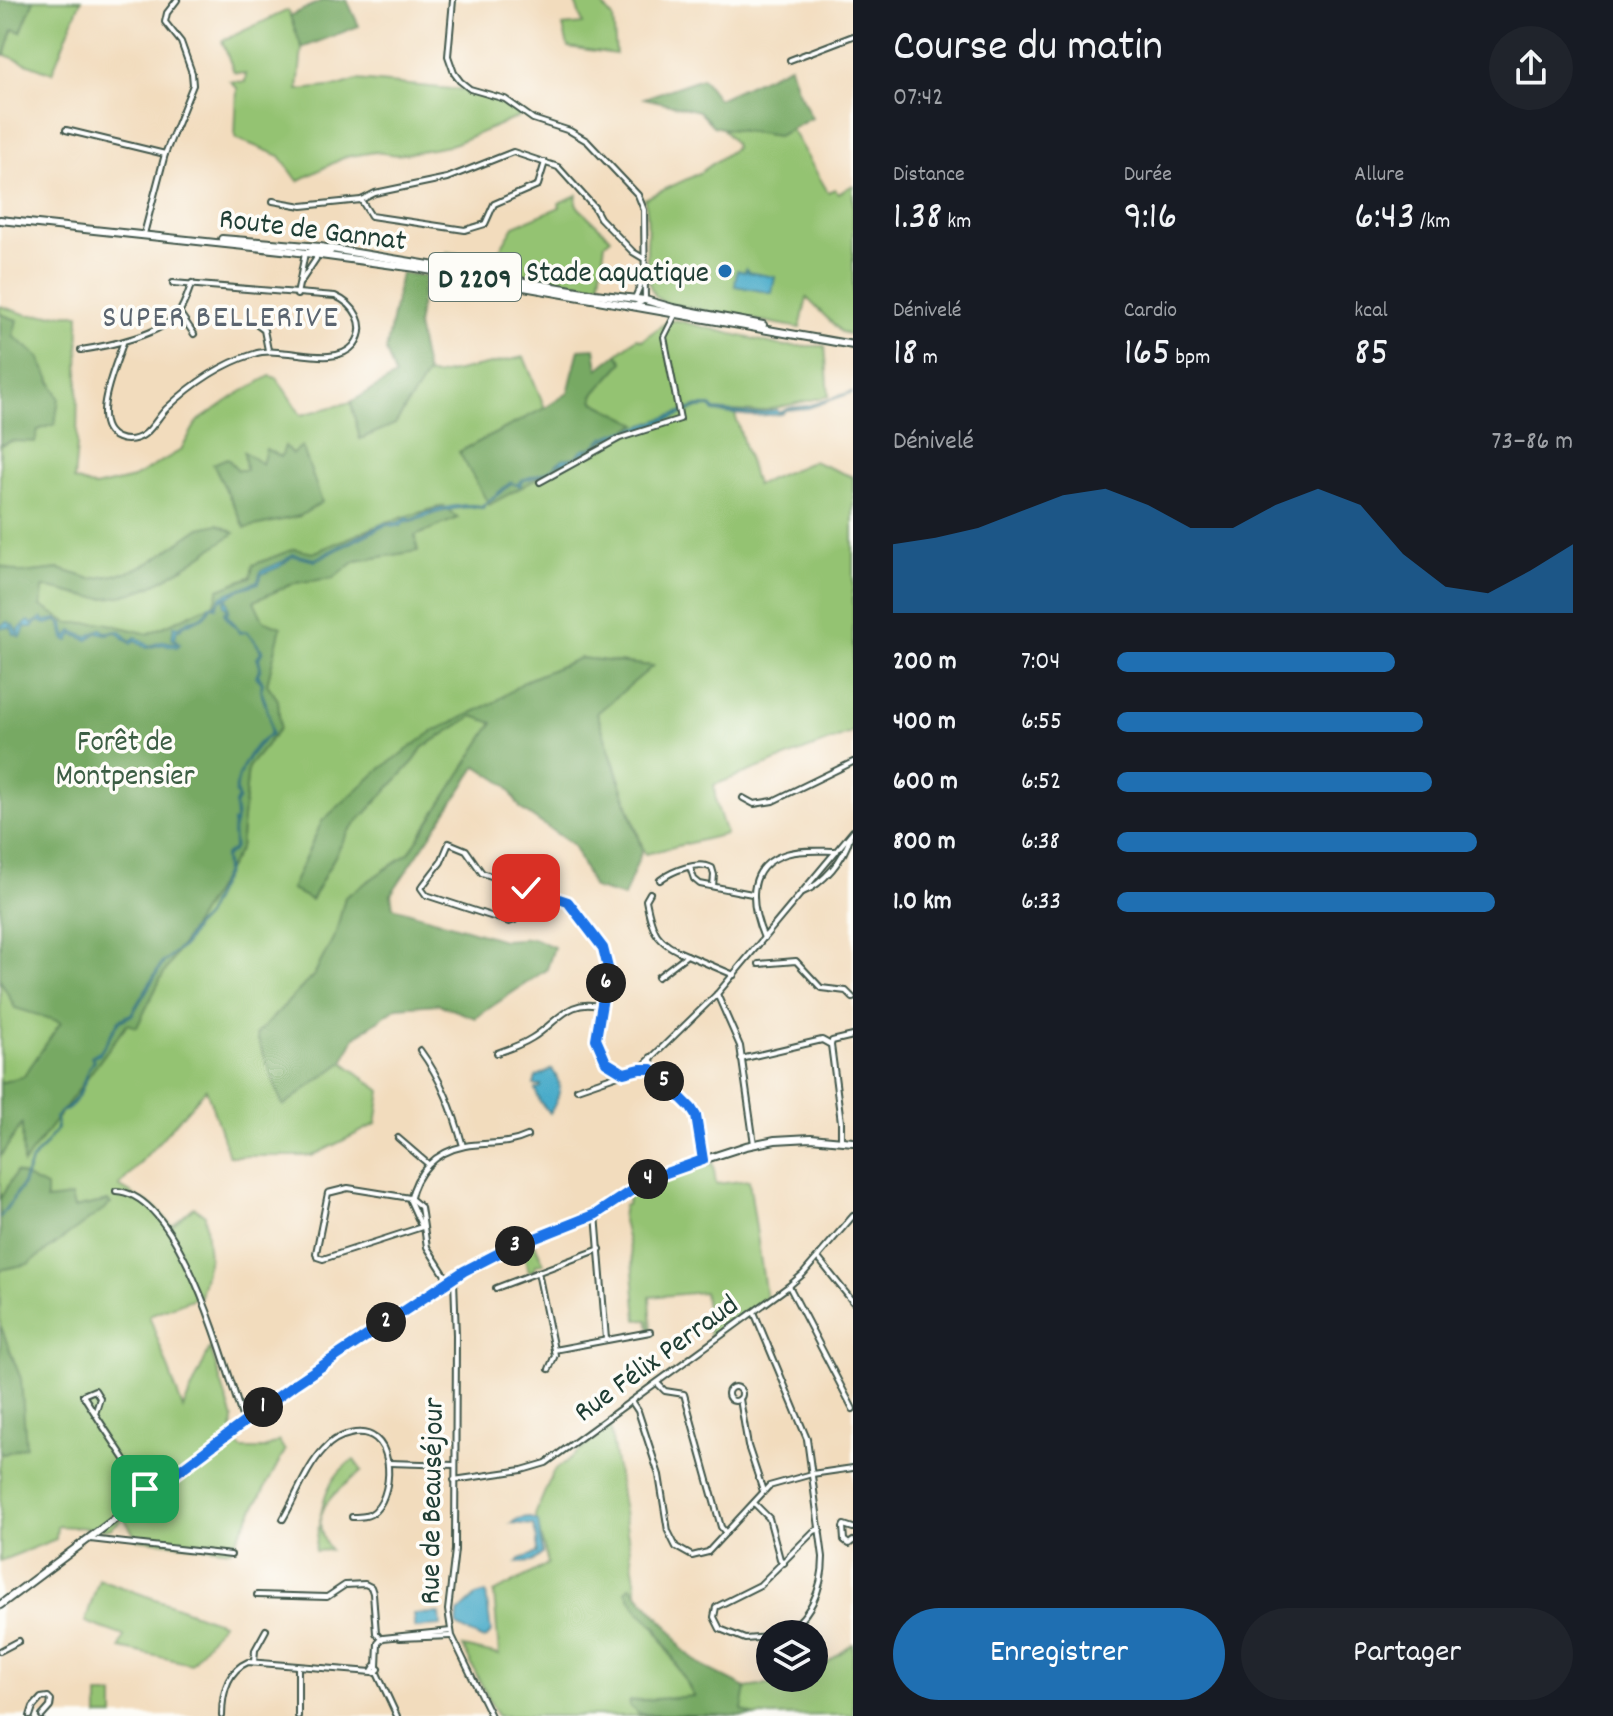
<!DOCTYPE html>
<html lang="fr">
<head>
<meta charset="utf-8">
<style>
  :root { --surface:#171b24; --page:#20242c; --text:#f1f3f6; --muted:#9ea1a6; --accent:#1f6fb2 }
  body { margin:0; font-family:Dekko,sans-serif; background:var(--page); color:var(--text); height:100vh; display:flex; flex-direction:column; font-size:30px; white-space:nowrap }
  * { box-sizing:border-box; margin:0 }
  p { font-size:26px; color:var(--muted) }
  .icon { flex:none; width:44px; height:44px; fill:none; stroke:currentColor; stroke-width:2; stroke-linecap:round; stroke-linejoin:round }
  .map { position:relative; flex:1; overflow:hidden }
  .side { display:flex; flex-direction:column; background:var(--surface); width:760px }
  .side>* { flex:none }
  .controls { position:absolute; left:756px; top:1620px; display:grid; gap:16px }
  .controls a { display:grid; place-items:center; width:72px; height:72px; border-radius:50%; background:var(--surface); box-shadow:0 8px 32px #0002; font-size:40px }
  .pin { position:absolute; display:grid; place-items:center; width:68px; height:68px; color:#fff; margin:-34px; border-radius:16px; box-shadow:0 4px 12px #0006 }
  .km { position:absolute; width:40px; height:40px; margin:-20px; border-radius:50%; background:#222; color:#fff; font-size:22px; line-height:40px; text-align:center }
  .round { display:grid; place-items:center; flex:none; width:84px; height:84px; border-radius:42px; background:var(--page) }
  .summary { display:flex; align-items:center; justify-content:space-between; height:136px; padding:0 40px }
  h1 { font-size:44px; font-weight:600; line-height:60px }
  .metrics { display:grid; grid-template-columns:repeat(3,1fr); gap:12px; height:136px; padding:8px 40px }
  .metrics div { display:grid; align-content:center }
  .metrics b { font-size:40px; font-weight:600 }
  .metrics small { font-size:22px; font-weight:400 }
  .metrics p { font-size:22px }
  .chart { height:224px; padding:16px 40px }
  .chart p { display:flex; justify-content:space-between }
  .chart svg { width:100%; height:144px; margin-top:8px; fill:var(--accent); opacity:.7 }
  .cta { display:flex; gap:16px; margin-top:auto; padding:16px 40px }
  .cta a { flex:1; height:92px; border-radius:48px; background:var(--accent); color:#fff; font-size:32px; font-weight:600; line-height:92px; text-align:center }
  .cta a+a { background:var(--page); color:var(--text) }
  ul { padding:0 40px; list-style:none; font-size:26px }
  li { display:grid; grid-template-columns:128px 96px 1fr; align-items:center; height:60px }
  li i { height:20px; border-radius:10px; background:var(--accent) }
  main { display:flex; flex:1; min-height:0 }
  .map>svg:first-child { display:block }
  .green { fill:#94c372; stroke:#5a8053; stroke-width:2 }
  .forest { fill:#77a964; stroke:#4b734c; stroke-width:2 }
  .water { fill:#4aabc9; stroke:#34747e; stroke-width:2 }
  .lines { fill:none; stroke-linecap:round; stroke-linejoin:round }
  .street-casing { stroke:#3f5549; stroke-width:8 }
  .secondary-casing { stroke:#3f5549; stroke-width:10 }
  .primary-casing { stroke:#3f5549; stroke-width:10 }
  .street { stroke:#fff; stroke-width:4 }
  .secondary { stroke:#fff; stroke-width:6 }
  .primary { stroke:#fff; stroke-width:6 }
  .route-casing { stroke:#fff; stroke-width:16 }
  .route { stroke:#1a73e8; stroke-width:10 }
  .poi-dot { fill:#1f6fb2; stroke:#fdfcf7; stroke-width:3 }
  .labels { text-anchor:middle; stroke-width:7; stroke-linejoin:round; paint-order:stroke }
  .shield { fill:#fdfcf7; stroke:#62766e; stroke-width:2 }
  .shield-label { font-size:28px; font-weight:bold; fill:#1f3d34 }
  .street-label { font-size:30px; fill:#1f3d34; stroke:#fdfcf7 }
  .poi-label { font-size:30px; fill:#1f3d34; stroke:#fdfcf7; text-anchor:end }
  .park-label { font-size:30px; fill:#3c5e44; stroke:#fdfcf7 }
  .neighbourhood-label { font-size:32px; letter-spacing:2px; fill:#5b6570; stroke:#fdfcf7 }
</style>
</head>
<body>
<main>
<div class="map">
<svg width="853" height="1716" viewBox="0 0 853 1716">
  <rect width="100%" height="100%" fill="#fdfcf7"/>
  <filter id="ink" filterUnits="userSpaceOnUse"><feTurbulence type="fractalNoise" baseFrequency=".0125" numOctaves="2"/><feDisplacementMap in="SourceGraphic" scale="16" xChannelSelector="R" yChannelSelector="G"/><feConvolveMatrix kernelMatrix="1 2 1 2 8 2 1 2 1" color-interpolation-filters="sRGB"/></filter>
  <filter id="wash" filterUnits="userSpaceOnUse"><feTurbulence type="fractalNoise" baseFrequency=".006" numOctaves="4" result="noise"/><feDisplacementMap in="SourceGraphic" scale="32" xChannelSelector="R" yChannelSelector="G"/><feGaussianBlur stdDeviation="1.8" result="paint"/><feColorMatrix in="noise" values="0 0 0 0 0 0 0 0 0 0 0 0 0 0 0 0 0 1.4 0 .05"/><feComposite in="paint" operator="in"/></filter>
  <g filter="url(#wash)">
    <rect width="100%" height="100%" fill="#f2dcbd"/>
    <!-- green -->
    <g class="green">
      <polygon points="34,0 81,0 52,73 5,55 13,29 21,32"/>
      <polygon points="574,0 598,0 613,18 616,54 568,47 563,26 583,24"/>
      <polygon points="288,10 302,48 298,90 338,86 357,80 462,90 501,102 521,116 448,146 398,155 375,152 345,157 298,181 280,156 235,138 237,88 230,81 245,82 246,74 234,72 222,41"/>
      <path d="M722,128L778,136L791,129L828,192L835,189L838,194L853,185V335L841,332L807,298L800,328L668,304C631,292 656,229 644,199L698,174L735,148L734,143Z"/>
      <polygon points="577,195 576,203 579,208 611,238 605,243 599,287 446,262 447,252 494,259 514,226 560,207 559,203"/>
      <polygon points="0,306 28,315 79,314 77,445 74,480 95,487 133,478 181,450 197,422 236,395 270,376 277,378 301,415 351,402 360,439 395,424 427,374 434,376 524,357 545,408 459,452 605,441 637,424 594,402 593,395 623,362 617,354 637,338 642,340 664,324 675,320 782,346 825,346 829,396 757,412 734,411 756,485 813,461 853,477 853,732 714,785 716,803 726,834 645,854 597,713 652,666 580,658 527,680 495,702 432,732 291,889 312,899 348,832 415,760 422,748 473,716 494,722 409,853 345,897 336,933 314,975 256,1035 283,1105 343,1062 381,1091 376,1124 312,1156 229,1156 206,1089 119,1186 156,1208 172,1226 194,1207 205,1215 209,1258 200,1296 149,1315 183,1409 210,1348 233,1419 232,1435 242,1449 264,1449 279,1441 285,1451 231,1550 137,1539 124,1518 110,1529 57,1526 56,1539 0,1561 0,1453 4,1454 21,1379 0,1325 0,1270 108,1201 74,1208 45,1200 0,1199 0,1157 23,1122 23,1163 127,1024 137,1026 160,980 240,849 248,767 280,728 278,700 267,684 280,628 263,620 253,601 295,583 333,578 356,561 417,551 415,536 443,506 387,522 313,553 294,549 253,565 252,576 219,589 215,603 148,634 105,623 68,623 41,606 43,588 55,588 81,596 105,598 150,587 200,528 149,563 126,573 91,579 59,569 22,573 0,566 0,445 12,441 39,357 13,336 16,320 0,314"/>
      <polygon points="0,979 16,1008 62,1021 24,1076 0,1083"/>
      <path d="M713,1163L716,1184L749,1180L766,1297L710,1340L704,1292L650,1297L652,1331L650,1332L648,1320H637L632,1259L622,1217L624,1205H627L628,1198C655,1180 682,1172 713,1163Z"/>
      <polygon points="535,1244 544,1264 535,1265 534,1270 529,1272 522,1249"/>
      <polygon points="610,1427 638,1598 694,1697 694,1716 497,1716 463,1647 499,1655 494,1593 548,1564 535,1515 553,1472"/>
      <path d="M354,1460L362,1471C335,1492 304,1512 330,1550L315,1551C320,1518 322,1478 354,1460Z"/>
      <polygon points="99,1579 222,1623 191,1664 120,1648 124,1636 85,1622"/>
      <polygon points="853,1644 853,1715 755,1716 741,1710 746,1688 814,1678 814,1672"/>
      <rect x="98" y="1695" width="16" height="21"/>
    </g>
    <!-- forest -->
    <g class="forest">
      <polygon points="0,0 34,0 21,32 13,29 5,55 0,55"/>
      <polygon points="323,0 347,0 359,26 302,48 290,16"/>
      <polygon points="790,66 797,89 812,118 778,136 722,128 713,126 699,111 644,98 702,78 718,99"/>
      <polygon points="401,273 425,276 417,326 427,374 395,424 360,439 351,402 395,376 386,351"/>
      <polygon points="0,314 17,320 13,336 39,357 59,398 55,424 38,430 35,442 12,441 0,445"/>
      <polygon points="595,348 598,369 617,354 623,362 593,395 594,402 638,424 489,505 459,452 545,408 568,393 579,349"/>
      <polygon points="285,446 292,454 302,446 322,502 300,516 245,528 213,464 227,458 238,470 246,470 244,452 262,464 266,449 281,457"/>
      <path d="M443,506L458,518L415,536L418,551L356,561L333,578L294,583L254,601L263,620L281,627L267,684L278,700L280,728L248,767L240,849L160,980L137,1027L127,1024L23,1164L22,1124L0,1157V1083L24,1076L61,1022L15,1008L0,979V566L22,573L59,569L91,579L126,573L149,563L200,528L218,524L235,533C196,558 153,596 104,598C82,599 64,588 43,588L41,606L68,623H105L148,634L215,603L219,589L251,577L253,565L294,549L313,553L387,522Z"/>
      <polygon points="580,658 653,666 597,713 642,850 624,897 593,888 573,845 521,809 506,785 477,766 391,894 393,907 503,940 533,938 554,947 547,969 475,1018 438,1004 397,1007 355,1037 343,1062 283,1106 256,1035 314,975 336,933 345,897 409,853 493,723 473,716 422,748 415,760 348,832 311,900 291,889 322,821 379,770 432,732 495,702 527,680"/>
      <polygon points="16,1172 46,1187 46,1200 71,1197 74,1208 108,1201 111,1204 28,1264 0,1270 0,1199"/>
      <polygon points="0,1325 21,1379 26,1446 4,1454 0,1453"/>
      <polygon points="631,1586 674,1634 681,1648 702,1666 746,1688 742,1710 755,1716 639,1714 629,1706 630,1701 694,1696 656,1627 639,1612 626,1591"/>
    </g>
    <!-- water -->
    <g class="water">
      <polygon points="746,268 748,272 775,277 772,293 735,286 737,270 745,272"/>
      <path d="M853,392L808,408L786,410L782,414L752,416L714,412L710,407L698,408L644,429L605,439L576,458L554,466L551,472L522,481L520,486L511,483C503,494 489,498 483,508C469,506 450,509 436,513C426,516 414,523 405,521L401,526L386,525L315,561L293,556L279,567L262,574L259,583L240,589L227,598L229,611L226,613C230,621 237,623 240,632L246,631C254,637 256,644 263,651L259,658L261,668L258,674L263,683L261,690C268,706 270,719 272,734C255,745 229,779 239,799L235,806C240,818 234,822 233,833C233,834 235,846 235,847C233,853 230,854 225,857L227,871L205,917L195,927L186,944L164,962L132,1015L119,1022L99,1055L92,1056L94,1061L88,1068C86,1083 76,1109 61,1112L56,1117L57,1130L31,1163L22,1187L0,1218L21,1186L31,1161L55,1132L57,1122L55,1118C64,1107 73,1106 80,1090C85,1081 85,1069 94,1062L91,1056L101,1050L119,1020L131,1014L161,964L183,945L191,930L205,916L225,872L224,856L234,848L233,822L236,820L235,803L238,798L235,792C239,769 250,747 270,734C270,730 271,726 270,721C269,708 258,695 262,683L256,676L260,666L257,658L261,651L252,637L246,632L239,633C236,624 227,622 224,613L228,610L224,604L226,597L219,601L216,607L211,606C203,626 192,616 180,629H177L175,639L180,644L177,647L164,644L147,648L135,640L131,644L117,632L106,634L98,632L88,640L73,634L69,641L64,639L61,624L57,621L46,624L39,621L32,627H25L21,637L14,634L11,627L0,628V626L7,622L13,625L19,635V629L29,621L32,624L42,618L45,621L57,619L63,623L67,638L72,631L87,637L101,629L105,632L121,631L130,641L136,637L149,646L164,641L177,644L172,638L174,626L180,627C191,613 204,625 209,605H215L222,596L258,581L261,571L284,561L293,554L315,559L385,523H398L407,518L412,520C429,510 462,502 482,506L511,482L516,485L522,480L548,471L563,459L575,457L584,449L593,447L605,437C613,435 622,429 630,430L698,406H711L715,410L754,414L777,410L780,413C789,406 796,408 806,406C821,403 837,396 853,392Z"/>
      <path d="M552,1069C564,1086 560,1096 550,1113L540,1102L535,1089L541,1087V1085H534L536,1077Z"/>
      <polygon points="528,1517 538,1521 542,1554 532,1562 517,1563 520,1559 537,1553 537,1539 533,1525 511,1523 518,1519"/>
      <polygon points="486,1593 491,1632 487,1638 481,1639 457,1626 458,1613 476,1596"/>
      <polygon points="440,1613 441,1626 414,1628 414,1614"/>
    </g>
  </g>
  <g filter="url(#ink)">
    <g class="lines">
      <!-- street casing -->
      <g class="street-casing">
        <g id="street">
          <polyline points="453,0 448,56 454,73 460,81 470,89 505,99 533,119 570,131 587,141 638,195 644,210 645,300 636,305"/>
          <polyline points="790,60 853,36"/>
          <polyline points="66,130 165,154"/>
          <polyline points="361,200 371,216 465,230 485,224 494,204 538,185 545,162"/>
          <polyline points="273,201 302,206 361,200 375,193 447,178 513,152 558,167 594,207 600,218 633,252 643,258"/>
          <polyline points="144,234 165,154 193,85 192,73 181,42 165,22 167,13 177,0"/>
          <polyline points="300,283 316,259 316,253"/>
          <polyline points="297,295 305,253 313,250 331,252"/>
          <polyline points="637,300 635,298 643,279"/>
          <polyline points="179,312 194,334"/>
          <polyline points="256,324 264,330 268,350"/>
          <path d="M123,343C116,366 87,426 118,438C127,442 138,440 146,433C154,426 159,416 166,409C190,386 221,364 254,354C282,344 333,370 354,345C369,325 354,304 335,296L173,283"/>
          <path d="M81,350C107,346 163,335 179,312C185,304 188,292 192,283"/>
          <polyline points="540,482 620,438 680,419 664,337 676,313"/>
          <polyline points="743,798 754,804 773,801 853,762"/>
          <polyline points="690,867 694,879 700,884 752,894"/>
          <path d="M660,880C672,871 698,860 712,868L714,875L713,886"/>
          <path d="M526,888L515,920L509,922L426,895L421,888L441,862L449,843L466,850L482,873L562,899L568,902C582,914 607,947 608,966C609,1002 575,1055 624,1073L640,1069H652"/>
          <path d="M803,892C823,884 845,858 850,837"/>
          <path d="M650,893L646,900C652,931 656,943 687,955"/>
          <path d="M764,938C751,907 744,867 786,854C802,849 821,851 837,851"/>
          <polyline points="759,964 796,961 821,988 846,991 853,998"/>
          <polyline points="658,977 687,955 734,975"/>
          <polyline points="717,994 740,1046 754,1144"/>
          <polyline points="831,1045 832,1041 853,1036"/>
          <path d="M420,1050C442,1080 453,1111 463,1146"/>
          <path d="M497,1053C509,1049 521,1045 532,1038C558,1022 569,997 602,1007"/>
          <polyline points="651,1057 652,1069 691,1108 696,1116 703,1160"/>
          <polyline points="741,1059 822,1040 831,1045 841,1122 841,1141"/>
          <polyline points="640,1069 717,994 853,831"/>
          <polyline points="577,1089 624,1073"/>
          <polyline points="398,1138 427,1163"/>
          <path d="M116,1191C182,1194 225,1368 244,1422"/>
          <polyline points="596,1214 606,1339"/>
          <path d="M421,1225L410,1201C416,1172 435,1152 465,1146C486,1142 506,1146 527,1136"/>
          <polyline points="422,1227 323,1259 317,1257 316,1253 328,1193 348,1188 410,1198 421,1207 427,1247 448,1280"/>
          <polyline points="818,1258 853,1302"/>
          <polyline points="538,1272 554,1350 650,1332"/>
          <polyline points="454,1280 456,1335 455,1550 448,1610 452,1636 491,1716"/>
          <polyline points="789,1286 853,1409"/>
          <polyline points="496,1288 600,1249"/>
          <path d="M754,1312L807,1439L823,1557C823,1588 810,1622 779,1634"/>
          <polyline points="549,1369 555,1355 554,1350"/>
          <polyline points="657,1383 665,1391 684,1394 721,1527 726,1533"/>
          <circle cx="735" cy="1394" r="7"/>
          <polyline points="740,1399 748,1446 763,1491"/>
          <polyline points="632,1402 638,1411 659,1475 668,1531 676,1547 692,1556 708,1552 769,1486 812,1474 853,1468"/>
          <polyline points="95,1414 100,1398 95,1390 83,1395 99,1420 148,1494"/>
          <polyline points="389,1463 454,1465"/>
          <polyline points="454,1480 522,1470 546,1463 789,1286 803,1274 853,1216"/>
          <polyline points="754,1503 769,1518 780,1559 784,1563"/>
          <path d="M283,1519C296,1497 306,1468 324,1449C331,1441 340,1436 350,1434C395,1423 396,1490 375,1511C369,1517 360,1517 352,1517"/>
          <polyline points="853,1528 844,1525 843,1527 844,1540 849,1544 853,1541"/>
          <polyline points="90,1539 231,1555"/>
          <polyline points="257,1595 327,1597 345,1585 365,1584 371,1587 373,1593 376,1633 381,1639"/>
          <polyline points="770,1637 745,1639 720,1629 714,1617 716,1607 760,1585 814,1531 820,1529"/>
          <polyline points="400,1638 451,1636"/>
          <polyline points="0,1651 19,1641"/>
          <polyline points="254,1662 255,1650 266,1630"/>
          <polygon points="375,1666 379,1669 375,1673 372,1671"/>
          <polyline points="377,1667 378,1643 383,1638 451,1631"/>
          <polyline points="377,1673 397,1716"/>
          <polyline points="30,1716 33,1707 41,1698 48,1697 51,1700 50,1707 42,1716"/>
          <path d="M222,1716C222,1695 227,1671 248,1662L372,1672"/>
          <polyline points="298,1716 298,1667"/>
        </g>
      </g>
      <!-- secondary casing -->
      <g class="secondary-casing">
        <polyline id="secondary" points="0,1605 295,1384 478,1262 589,1218 649,1179 666,1172 746,1146 775,1140 811,1138 853,1142"/>
      </g>
      <!-- primary casing -->
      <g class="primary-casing">
        <g id="primary">
          <polyline points="0,220 291,251 416,268 853,345"/>
          <polyline points="222,239 320,247 472,272"/>
          <polyline points="507,279 595,294 645,300 673,308 763,325"/>
        </g>
      </g>
      <!-- street -->
      <use href="#street" class="street"/>
      <!-- secondary -->
      <use href="#secondary" class="secondary"/>
      <!-- primary -->
      <use href="#primary" class="primary"/>
    </g>
  </g>
  <g class="lines" filter="url(#ink)">
    <!-- route casing -->
    <g class="route-casing">
      <polyline id="route" points="145,1489 148,1494 295,1384 464,1271 503,1251 596,1214 649,1179 703,1160 696,1116 691,1108 652,1069 640,1069 624,1073 606,1062 596,1039 608,968 603,948 568,902 526,888"/>
    </g>
    <!-- route -->
    <use href="#route" class="route"/>
  </g>
  <!-- markers -->
  <circle class="poi-dot" cx="725" cy="271" r="8"/>
  <g class="labels">
    <!-- shield labels -->
    <rect class="shield" x="429" y="253" width="92" height="48" rx="6"/>
    <g class="shield-label">
      <text x="475" y="287">D 2209</text>
    </g>
    <!-- street labels -->
    <g class="street-label">
      <text transform="translate(313 228) rotate(7)" y="10">Route de Gannat</text>
      <text transform="translate(655 1357) rotate(-36)" y="10">Rue Félix Perraud</text>
      <text transform="translate(430 1501) rotate(-89)" y="10">Rue de Beauséjour</text>
    </g>
    <!-- poi labels -->
    <g class="poi-label">
      <text x="709" y="281">Stade aquatique</text>
    </g>
    <!-- park labels -->
    <g class="park-label">
      <text x="125" y="750">Forêt de<tspan x="125" dy="34">Montpensier</tspan></text>
    </g>
    <!-- neighbourhood labels -->
    <g class="neighbourhood-label">
      <text x="221" y="326">SUPER BELLERIVE</text>
    </g>
  </g>
</svg>
<div class="controls">
<a><svg class="icon" aria-label="layers" viewBox="0 0 24 24"><path d="M12 4l9 5-9 5-9-5zM3 14l9 5 9-5"/></svg></a>
</div>
<div class="pin" style="left:145px;top:1489px;background:#1e9e55"><svg class="icon" aria-label="arrive" viewBox="0 0 24 24"><path d="M6 21V4h12l-3 4 3 4H6"/></svg></div>
<div class="pin" style="left:526px;top:888px;background:#d93025"><svg class="icon" aria-label="check" viewBox="0 0 24 24"><path d="M5 12l5 5 9-10"/></svg></div>
<b class="km" style="left:263px;top:1407px">1</b>
<b class="km" style="left:386px;top:1322px">2</b>
<b class="km" style="left:515px;top:1246px">3</b>
<b class="km" style="left:648px;top:1179px">4</b>
<b class="km" style="left:664px;top:1081px">5</b>
<b class="km" style="left:606px;top:983px">6</b>
</div>
<section class="side">
<div class="summary"><div><h1>Course du matin</h1><p>07:42</p></div><a class="round"><svg class="icon" aria-label="share" viewBox="0 0 24 24"><path d="M12 15V3M7 8l5-5 5 5M5 13v7h14v-7"/></svg></a></div>
<div class="metrics">
<div><p>Distance</p><b>1.38<small> km</small></b></div>
<div><p>Durée</p><b>9:16</b></div>
<div><p>Allure</p><b>6:43<small> /km</small></b></div>
</div>
<div class="metrics">
<div><p>Dénivelé</p><b>18<small> m</small></b></div>
<div><p>Cardio</p><b>165<small> bpm</small></b></div>
<div><p>kcal</p><b>85</b></div>
</div>
<div class="chart"><p><span>Dénivelé</span>73–86 m</p>
<svg viewBox="0 0 160 44" preserveAspectRatio="none"><path d="M0 44V23L10 21L20 18L30 13L40 8L50 6L60 11L70 18L80 18L90 11L100 6L110 11L120 26L130 36L140 38L150 31L160 23V44z"/></svg>
</div>
<ul>
<li><b>200 m</b>7:04<i style="width:61%"></i></li>
<li><b>400 m</b>6:55<i style="width:67%"></i></li>
<li><b>600 m</b>6:52<i style="width:69%"></i></li>
<li><b>800 m</b>6:38<i style="width:79%"></i></li>
<li><b>1.0 km</b>6:33<i style="width:83%"></i></li>
</ul>
<div class="cta"><a>Enregistrer</a><a>Partager</a></div>
</section>
</main>
</body>
</html>
